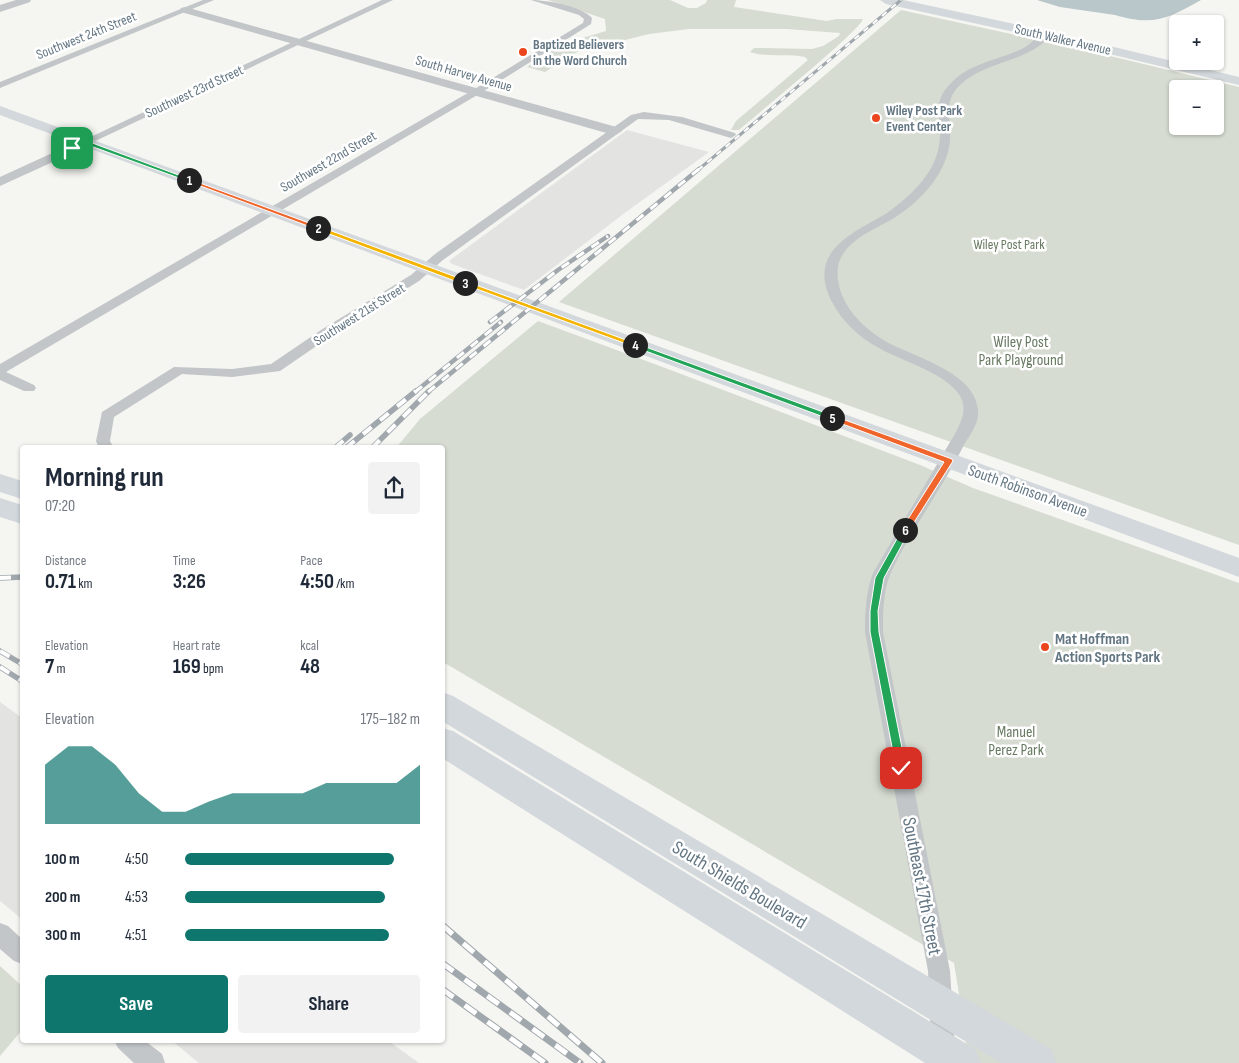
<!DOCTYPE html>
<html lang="en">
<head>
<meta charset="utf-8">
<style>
  :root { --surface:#fff; --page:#f2f2f3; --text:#1f2937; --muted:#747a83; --accent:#0f766e }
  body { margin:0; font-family:"Sofia Sans Condensed",sans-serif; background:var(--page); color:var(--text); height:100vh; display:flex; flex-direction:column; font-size:19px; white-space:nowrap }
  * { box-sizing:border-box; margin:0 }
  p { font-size:16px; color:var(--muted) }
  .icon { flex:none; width:28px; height:28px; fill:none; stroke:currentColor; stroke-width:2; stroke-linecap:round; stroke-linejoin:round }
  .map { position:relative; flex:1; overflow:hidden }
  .side { position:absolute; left:20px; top:445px; width:425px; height:598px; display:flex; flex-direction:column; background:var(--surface); border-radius:5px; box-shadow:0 1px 4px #0004 }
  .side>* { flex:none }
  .controls { position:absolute; left:1169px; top:15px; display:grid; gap:10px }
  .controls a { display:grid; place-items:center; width:55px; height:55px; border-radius:5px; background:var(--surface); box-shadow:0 1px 4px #0004; font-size:25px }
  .pin { position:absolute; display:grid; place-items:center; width:42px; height:42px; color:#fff; margin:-21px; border-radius:10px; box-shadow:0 2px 8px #0006 }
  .km { position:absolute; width:25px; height:25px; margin:-12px; border-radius:50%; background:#222; color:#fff; font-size:14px; line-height:25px; text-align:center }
  .round { display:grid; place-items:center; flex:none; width:52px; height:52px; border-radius:5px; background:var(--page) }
  .summary { display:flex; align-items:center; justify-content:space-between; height:85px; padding:0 25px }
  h1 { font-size:28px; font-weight:700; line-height:38px }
  .figures { display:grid; grid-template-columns:repeat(3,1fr); gap:8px; height:85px; padding:5px 25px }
  .figures div { display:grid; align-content:center }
  .figures b { font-size:21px; font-weight:700 }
  .figures small { font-size:14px; font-weight:400 }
  .figures p { font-size:14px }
  .chart { height:140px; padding:10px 25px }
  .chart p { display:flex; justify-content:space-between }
  .chart svg { width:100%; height:90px; margin-top:5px; fill:var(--accent); opacity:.7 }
  .primary-button { display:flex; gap:10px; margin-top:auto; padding:10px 25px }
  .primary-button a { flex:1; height:58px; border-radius:5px; background:var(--accent); color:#fff; font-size:20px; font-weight:700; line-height:58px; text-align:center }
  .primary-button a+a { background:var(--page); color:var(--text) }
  ul { padding:0 25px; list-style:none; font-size:16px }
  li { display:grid; grid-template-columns:80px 60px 1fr; align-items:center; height:38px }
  li i { height:12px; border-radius:6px; background:var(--accent) }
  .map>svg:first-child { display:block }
  .built { fill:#e3e4e2 }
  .green { fill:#d6dcd2; fill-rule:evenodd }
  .water { fill:#b9c6ca }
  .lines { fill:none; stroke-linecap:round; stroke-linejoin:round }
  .minor { fill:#c2c6c9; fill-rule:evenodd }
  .tertiary { fill:#c2c6c9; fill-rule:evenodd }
  .secondary { fill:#d3d8dc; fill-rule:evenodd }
  .primary { fill:#d3d8dc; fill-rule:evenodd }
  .rail-far3-casing { stroke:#a0a8ad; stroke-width:3 }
  .rail-far2-casing { stroke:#a0a8ad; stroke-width:4.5 }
  .rail-far1-casing { stroke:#a0a8ad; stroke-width:5.5 }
  .rail-casing { stroke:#a0a8ad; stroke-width:7 }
  .rail-far3 { stroke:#fff; stroke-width:2; stroke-dasharray:6; stroke-linecap:butt }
  .rail-far2 { stroke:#fff; stroke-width:3; stroke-dasharray:9; stroke-linecap:butt }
  .rail-far1 { stroke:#fff; stroke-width:4; stroke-dasharray:11; stroke-linecap:butt }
  .rail { stroke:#fff; stroke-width:5; stroke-dasharray:14; stroke-linecap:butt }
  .split-1 { fill:#22a559; stroke:#fff }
  .split-2 { fill:#f0652b; stroke:#fff }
  .split-3 { fill:#f5b400; stroke:#fff }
  .split-4 { fill:#f5b400; stroke:#fff }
  .split-5 { fill:#22a559; stroke:#fff }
  .split-6 { fill:#f0652b; stroke:#fff }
  .split-7 { fill:#22a559; stroke:#fff }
  .poi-dot { fill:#ea451c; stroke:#fff; stroke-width:2 }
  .labels { text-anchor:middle; stroke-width:5; stroke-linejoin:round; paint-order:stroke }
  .far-street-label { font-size:14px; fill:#637683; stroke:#fff }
  .far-poi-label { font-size:14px; font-weight:bold; fill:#637683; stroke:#fff; text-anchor:start }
  .far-park-label { font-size:14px; fill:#687a62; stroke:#fff }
  .park-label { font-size:16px; fill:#687a62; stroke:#fff }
  .street-label { font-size:16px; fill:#637683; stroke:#fff }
  .poi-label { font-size:16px; font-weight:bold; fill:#637683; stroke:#fff; text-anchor:start }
  .near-street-label { font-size:19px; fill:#637683; stroke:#fff }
</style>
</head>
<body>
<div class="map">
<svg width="1239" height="1063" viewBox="0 0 1239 1063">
  <rect width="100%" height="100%" fill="#f5f5f1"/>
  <!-- built -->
  <g class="built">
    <polygon points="627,130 709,152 626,212 524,290 452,264 449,261"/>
    <polygon points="0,702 22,718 22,919 0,901"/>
    <polygon points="171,1040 387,1040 419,1063 199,1063"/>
  </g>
  <!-- green -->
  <g class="green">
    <path d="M548,0H670L688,8H697L706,3L707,0H736L734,7L827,21L837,19H863C860,31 756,115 739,130H731L736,121L808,60L805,57C787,53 767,58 750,52L754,48H762L812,49L823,46L839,36L840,33L787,29H689L649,34L577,52L545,72L527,67L562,44L606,31L605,19Z"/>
    <path d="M901,10L1085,50L1239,87V545L559,302ZM1178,89H1215V126H1178Z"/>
    <polygon points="538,321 668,369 920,465 973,488 1239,583 1239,1063 967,1063 965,1031 954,963 443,662 442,448 396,448 420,419"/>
    <polygon points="0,966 22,986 22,1030 0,1056"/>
  </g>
  <!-- water -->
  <path class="water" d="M1037,0H1201C1168,19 1152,26 1115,15L1060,7Z"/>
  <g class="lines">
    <!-- minor -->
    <g class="minor">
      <polygon points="203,0 214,0 0,88 0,82"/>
      <polygon points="382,0 393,0 89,144 81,144 80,142"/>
      <path d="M531,0C547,0 581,6 592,18L591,24L479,94L6,372L34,385L36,388L34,391H24L0,380V364L473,90L583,23L584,19L579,15Z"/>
      <path d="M1047,32L1051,35C1028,63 986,60 960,85C943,101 951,117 950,138C950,149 946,160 941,170C932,187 916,203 900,214C879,229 849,236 839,262C836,273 838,285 842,295C850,315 867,330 885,341C913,357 980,373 978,414C978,425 969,436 964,445C943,487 915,524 894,566C883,586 883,609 883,632L950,971L956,1063H932L928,971L865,632C865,612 866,591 873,573L956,432C961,422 966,412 962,400C952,374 900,361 877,347C859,337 842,321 832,302C806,251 852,234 887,213C898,205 909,196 918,186C931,172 940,154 940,135C940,112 933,101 951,83C970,63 998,60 1022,49C1031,44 1038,35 1047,32Z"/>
      <polygon points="644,112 682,117 735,133 736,135 731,138 669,120 638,119 443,260 419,281 331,336 280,371 232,377 182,374 114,417 110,441 114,448 99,448 96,441 102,412 174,367 232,369 271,364 321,330 411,275 435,254 631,115"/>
      <polygon points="0,923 8,926 22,939 22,964 14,961 0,949"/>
      <polygon points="114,1040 144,1040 162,1054 165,1063 134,1063 118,1048"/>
    </g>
    <!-- tertiary -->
    <g class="tertiary">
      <polygon points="16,0 31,0 30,2 0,12 0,5"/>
      <polygon points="185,7 620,128 622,131 615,135 610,134 181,12 180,10 181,8"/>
      <polygon points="85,138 90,139 92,142 90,145 0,186 0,177"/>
    </g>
    <!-- secondary -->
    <g class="secondary">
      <polygon points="880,0 903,0 1047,31 1239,77 1239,85 1047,39 886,4"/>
      <polygon points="0,106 1239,558 1239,577 0,115"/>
    </g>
    <!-- primary -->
    <g class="primary">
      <polygon points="0,474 22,481 22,499 0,492"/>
      <polygon points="0,498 22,505 22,524 0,517"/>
      <polygon points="442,692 453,696 1051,1049 1057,1063 1001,1063 442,721"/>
      <polygon points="442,728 453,731 975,1049 981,1063 925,1063 442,758"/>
    </g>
    <!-- rail-far3 casing -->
    <g class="rail-far3-casing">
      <polyline id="rail-far3" points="698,170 901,0"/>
    </g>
    <!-- rail-far2 casing -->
    <g class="rail-far2-casing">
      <g id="rail-far2">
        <polyline points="490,322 558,270 608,236"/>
        <polyline points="415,392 501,322"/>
        <polyline points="428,392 699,169"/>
      </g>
    </g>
    <!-- rail-far1 casing -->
    <g class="rail-far1-casing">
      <g id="rail-far1">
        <polyline points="335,448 350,435"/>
        <polyline points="346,448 416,391"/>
        <polyline points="372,448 429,391"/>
        <polyline points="0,578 22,577"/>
        <polyline points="0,651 22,664"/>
        <polyline points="0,667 22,681"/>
      </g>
    </g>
    <!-- rail casing -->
    <g class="rail-casing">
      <g id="rail">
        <polyline points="442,925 602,1063"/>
        <polyline points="442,963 580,1063"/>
        <polyline points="442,989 545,1063"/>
      </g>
    </g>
    <!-- rail-far3 -->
    <use href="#rail-far3" class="rail-far3"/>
    <!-- rail-far2 -->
    <use href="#rail-far2" class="rail-far2"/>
    <!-- rail-far1 -->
    <use href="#rail-far1" class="rail-far1"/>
    <!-- rail -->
    <use href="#rail" class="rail"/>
  </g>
  <!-- split-1 -->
  <polygon class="split-1" points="83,141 87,141 192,180 187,181 85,144 74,149 70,148"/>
  <!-- split-2 -->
  <polygon class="split-2" points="189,179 320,227 321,228 316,229 187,181"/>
  <!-- split-3 -->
  <polygon class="split-3" points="318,226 467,281 468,283 463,284 316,229"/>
  <!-- split-4 -->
  <polygon class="split-4" points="465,281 637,344 638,345 632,346 463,284 462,283"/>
  <!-- split-5 -->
  <polygon class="split-5" points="635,343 834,416 836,418 829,419 632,346 631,345"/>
  <!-- split-6 -->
  <polygon class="split-6" points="829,416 834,416 952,459 953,461 908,532 905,533 901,530 944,462 829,419"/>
  <!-- split-7 -->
  <polygon class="split-7" points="905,527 910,530 884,578 878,611 879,632 906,768 901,772 896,768 870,632 870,611 875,578 903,528"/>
  <!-- markers -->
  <g class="poi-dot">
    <circle cx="523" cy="52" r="5"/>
    <circle cx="876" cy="118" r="5"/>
    <circle cx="1045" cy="647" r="5"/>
  </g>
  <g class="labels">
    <!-- far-street labels -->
    <g class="far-street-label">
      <text transform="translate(86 35) rotate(-22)" y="5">Southwest 24th Street</text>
      <text transform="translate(1063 39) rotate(13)" y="5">South Walker Avenue</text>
      <text transform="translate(464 73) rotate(16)" y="5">South Harvey Avenue</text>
      <text transform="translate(194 91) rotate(-25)" y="5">Southwest 23rd Street</text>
      <text transform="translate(328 161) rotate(-30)" y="5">Southwest 22nd Street</text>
      <text transform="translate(359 314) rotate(-32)" y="5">Southwest 21st Street</text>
    </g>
    <!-- far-poi labels -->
    <g class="far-poi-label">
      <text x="533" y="49">Baptized Believers<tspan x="533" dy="16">in the Word Church</tspan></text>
      <text x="886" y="115">Wiley Post Park<tspan x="886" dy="16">Event Center</tspan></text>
    </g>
    <!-- far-park labels -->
    <g class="far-park-label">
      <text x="1009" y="249">Wiley Post Park</text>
    </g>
    <!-- park labels -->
    <g class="park-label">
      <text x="1021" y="347">Wiley Post<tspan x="1021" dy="18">Park Playground</tspan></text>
      <text x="1016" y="737">Manuel<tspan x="1016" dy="18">Perez Park</tspan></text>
    </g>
    <!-- street labels -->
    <g class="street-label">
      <text transform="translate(1028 490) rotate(20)" y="6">South Robinson Avenue</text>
    </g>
    <!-- poi labels -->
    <g class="poi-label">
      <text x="1055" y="644">Mat Hoffman<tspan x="1055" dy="18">Action Sports Park</tspan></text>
    </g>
    <!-- near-street labels -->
    <g class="near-street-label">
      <text transform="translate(740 884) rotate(31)" y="7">South Shields Boulevard</text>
      <text transform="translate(923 886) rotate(79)" y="7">Southeast 17th Street</text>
    </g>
  </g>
</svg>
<div class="controls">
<a>+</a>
<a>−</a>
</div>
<div class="pin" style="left:72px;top:148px;background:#1e9e55"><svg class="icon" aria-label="arrive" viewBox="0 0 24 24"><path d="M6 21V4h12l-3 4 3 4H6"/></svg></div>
<div class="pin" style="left:901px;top:768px;background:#d93025"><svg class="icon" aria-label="check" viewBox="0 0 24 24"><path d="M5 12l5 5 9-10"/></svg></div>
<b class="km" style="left:189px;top:180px">1</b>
<b class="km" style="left:318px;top:228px">2</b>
<b class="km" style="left:465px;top:283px">3</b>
<b class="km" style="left:635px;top:345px">4</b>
<b class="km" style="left:832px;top:418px">5</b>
<b class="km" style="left:905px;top:530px">6</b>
<section class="side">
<div class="summary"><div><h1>Morning run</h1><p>07:20</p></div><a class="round"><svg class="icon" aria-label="share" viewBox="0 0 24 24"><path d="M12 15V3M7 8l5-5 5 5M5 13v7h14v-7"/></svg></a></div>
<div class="figures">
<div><p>Distance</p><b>0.71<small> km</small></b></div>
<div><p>Time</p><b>3:26</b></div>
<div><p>Pace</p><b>4:50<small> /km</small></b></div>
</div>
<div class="figures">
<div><p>Elevation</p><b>7<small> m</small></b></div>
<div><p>Heart rate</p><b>169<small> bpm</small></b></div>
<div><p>kcal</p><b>48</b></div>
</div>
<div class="chart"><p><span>Elevation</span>175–182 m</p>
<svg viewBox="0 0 160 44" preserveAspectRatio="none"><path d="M0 44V15L10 6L20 6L30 15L40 29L50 38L60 38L70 33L80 29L90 29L100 29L110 29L120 24L130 24L140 24L150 24L160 15V44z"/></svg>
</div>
<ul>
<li><b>100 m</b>4:50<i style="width:89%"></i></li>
<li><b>200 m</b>4:53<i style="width:85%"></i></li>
<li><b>300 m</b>4:51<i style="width:87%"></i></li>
</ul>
<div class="primary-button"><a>Save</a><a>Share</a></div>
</section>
</div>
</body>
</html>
